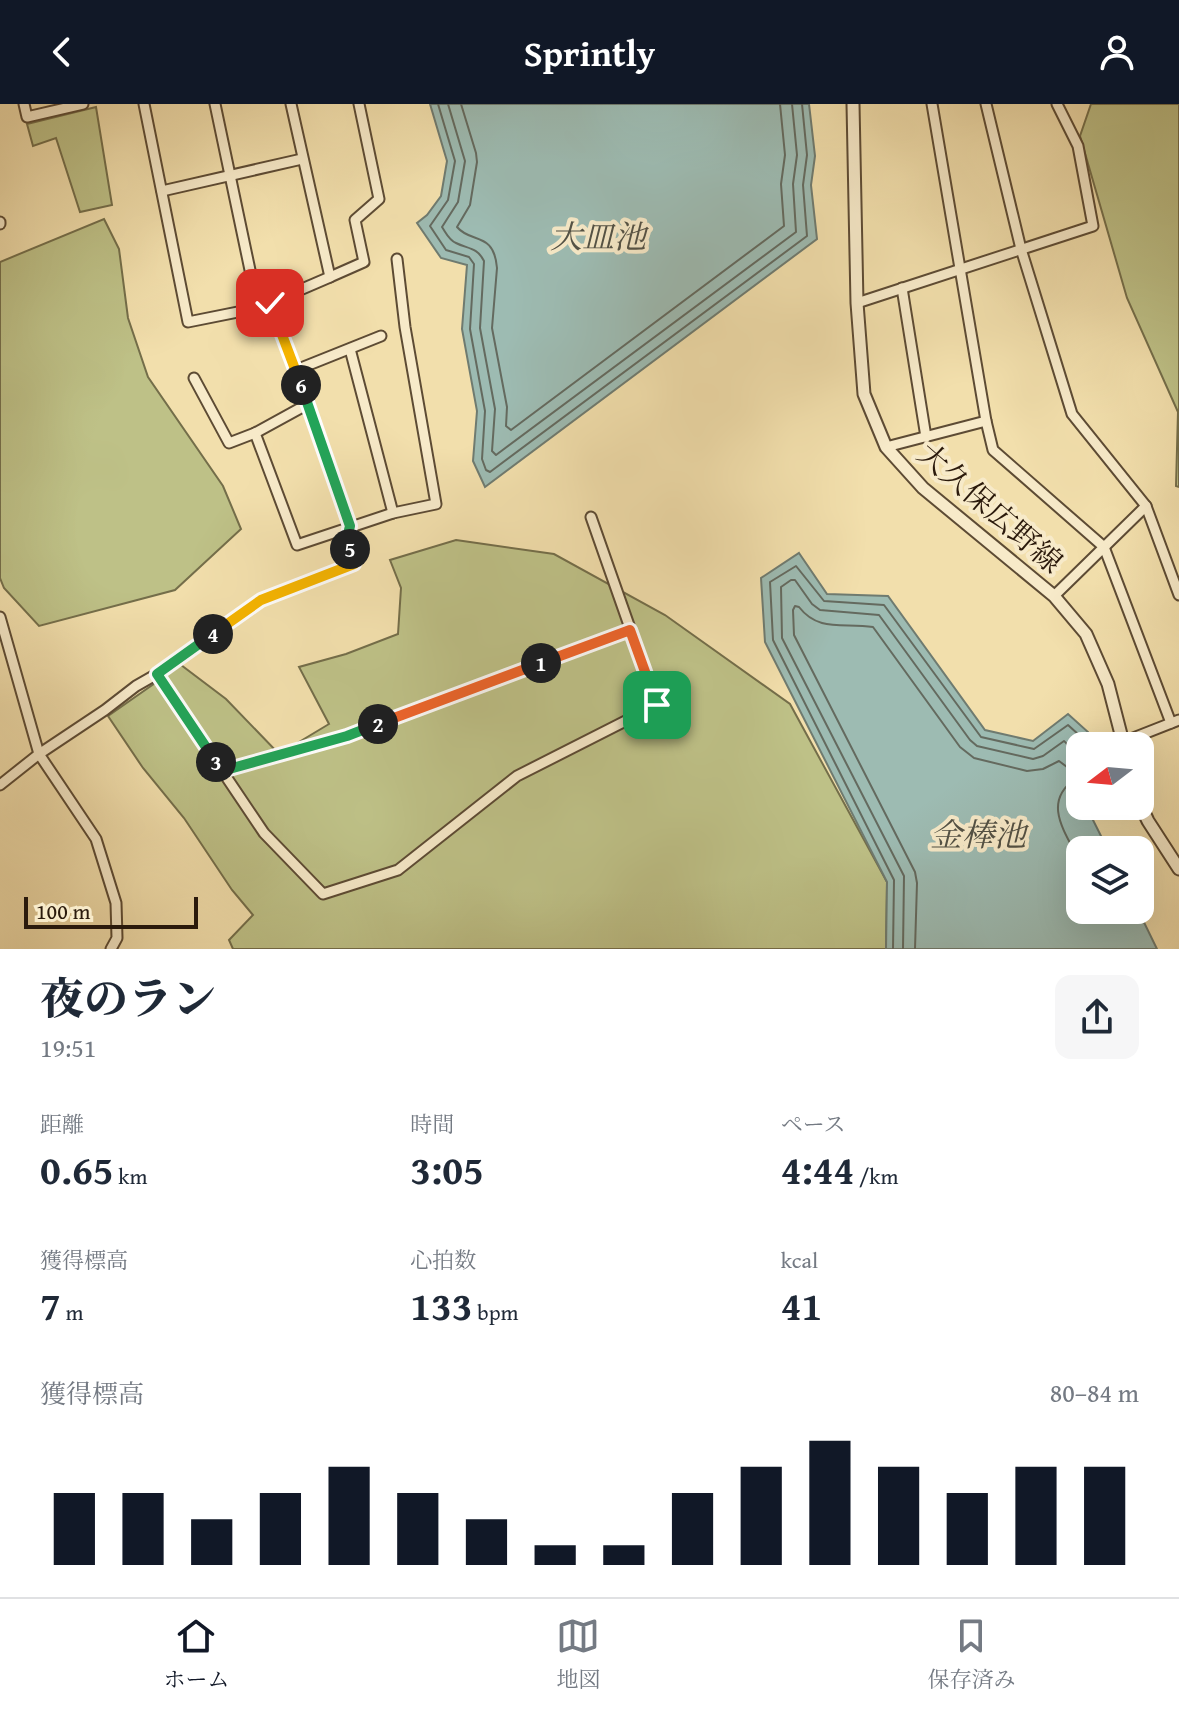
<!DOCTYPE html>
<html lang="ja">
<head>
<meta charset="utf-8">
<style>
  :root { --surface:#fff; --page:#f6f6f7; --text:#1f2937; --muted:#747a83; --line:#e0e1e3; --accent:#111827 }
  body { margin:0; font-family:"Gentium Book Plus","Noto Serif JP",serif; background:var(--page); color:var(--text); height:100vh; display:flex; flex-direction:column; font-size:30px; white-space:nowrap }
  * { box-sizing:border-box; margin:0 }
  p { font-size:26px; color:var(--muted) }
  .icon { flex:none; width:44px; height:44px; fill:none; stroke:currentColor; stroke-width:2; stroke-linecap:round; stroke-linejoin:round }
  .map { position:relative; height:845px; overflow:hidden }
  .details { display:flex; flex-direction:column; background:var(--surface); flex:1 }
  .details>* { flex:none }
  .needle { width:52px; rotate:254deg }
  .buttons { position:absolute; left:1066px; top:628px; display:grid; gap:16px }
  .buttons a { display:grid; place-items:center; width:88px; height:88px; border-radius:16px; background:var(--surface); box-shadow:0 8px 32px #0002; font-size:40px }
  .scale { position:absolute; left:24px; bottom:20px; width:174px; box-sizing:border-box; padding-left:8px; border:4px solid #2b1a0c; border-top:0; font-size:22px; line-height:28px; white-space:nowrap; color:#2b1a0c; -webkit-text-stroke:6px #f7eac9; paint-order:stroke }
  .pin { position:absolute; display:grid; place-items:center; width:68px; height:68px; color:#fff; margin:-34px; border-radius:16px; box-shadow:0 4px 12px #0006 }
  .km { position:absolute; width:40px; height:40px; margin:-20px; border-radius:50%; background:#222; color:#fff; font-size:22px; line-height:40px; text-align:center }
  .round { display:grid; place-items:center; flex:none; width:84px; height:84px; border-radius:16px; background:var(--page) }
  .head { display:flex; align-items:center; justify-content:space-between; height:136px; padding:0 40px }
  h1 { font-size:44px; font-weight:800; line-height:60px }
  .metrics { display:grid; grid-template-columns:repeat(3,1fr); gap:12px; height:136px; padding:8px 40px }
  .metrics div { display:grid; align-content:center }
  .metrics b { font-size:40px; font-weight:800 }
  .metrics small { font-size:22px; font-weight:400 }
  .metrics p { font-size:22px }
  .chart { height:224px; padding:16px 40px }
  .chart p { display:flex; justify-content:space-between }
  .chart svg { width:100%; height:144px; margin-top:8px; stroke:var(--accent); stroke-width:6 }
  header { display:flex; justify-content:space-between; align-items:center; height:104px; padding:0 40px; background:var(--accent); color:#fff; font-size:36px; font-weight:800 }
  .tab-bar { display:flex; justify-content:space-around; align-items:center; height:112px; border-top:2px solid var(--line); background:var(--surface); font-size:22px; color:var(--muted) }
  .tab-bar a { display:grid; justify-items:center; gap:4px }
  .tab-bar .selected { color:var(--accent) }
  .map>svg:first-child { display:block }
  .green { fill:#bec187; stroke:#746e4a; stroke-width:2 }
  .water { fill:#9dbbb2; stroke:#6f7b70; stroke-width:2 }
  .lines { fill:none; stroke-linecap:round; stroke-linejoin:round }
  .shore { stroke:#646a5f; stroke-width:2 }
  .minor-casing { stroke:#5d4b34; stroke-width:13 }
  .tertiary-casing { stroke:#5d4b34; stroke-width:15 }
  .minor { stroke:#f7eac9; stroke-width:9 }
  .tertiary { stroke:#f7eac9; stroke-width:11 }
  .split-1-casing { stroke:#fff; stroke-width:16 }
  .split-2-casing { stroke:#fff; stroke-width:16 }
  .split-3-casing { stroke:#fff; stroke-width:16 }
  .split-4-casing { stroke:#fff; stroke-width:16 }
  .split-5-casing { stroke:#fff; stroke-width:16 }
  .split-6-casing { stroke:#fff; stroke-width:16 }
  .split-7-casing { stroke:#fff; stroke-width:16 }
  .split-1 { stroke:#f0652b; stroke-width:10 }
  .split-2 { stroke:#f0652b; stroke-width:10 }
  .split-3 { stroke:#22a559; stroke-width:10 }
  .split-4 { stroke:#22a559; stroke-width:10 }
  .split-5 { stroke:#f5b400; stroke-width:10 }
  .split-6 { stroke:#22a559; stroke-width:10 }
  .split-7 { stroke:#f5b400; stroke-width:10 }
  .labels { text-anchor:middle; stroke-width:8; stroke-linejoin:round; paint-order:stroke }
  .street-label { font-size:30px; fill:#2b1a0c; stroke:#f7eac9 }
  .water-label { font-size:32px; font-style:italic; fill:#535246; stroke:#f7eac9 }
</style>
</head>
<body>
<header><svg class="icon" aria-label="back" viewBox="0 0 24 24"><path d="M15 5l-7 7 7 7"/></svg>Sprintly<svg class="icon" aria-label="person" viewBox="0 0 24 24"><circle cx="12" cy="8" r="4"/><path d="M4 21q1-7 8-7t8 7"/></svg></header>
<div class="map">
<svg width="1179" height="845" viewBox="0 0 1179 845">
  <rect width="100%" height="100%" fill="#f2dfac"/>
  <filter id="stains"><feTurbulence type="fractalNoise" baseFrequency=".0025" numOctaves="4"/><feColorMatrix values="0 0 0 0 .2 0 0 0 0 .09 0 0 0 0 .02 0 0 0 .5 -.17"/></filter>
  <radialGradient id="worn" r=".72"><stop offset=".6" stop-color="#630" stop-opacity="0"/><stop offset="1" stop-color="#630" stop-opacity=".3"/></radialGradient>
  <!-- green -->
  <g class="green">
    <polygon points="1091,0 1179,0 1179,383 1176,382 1178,308 1127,194 1080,32"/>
    <polygon points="96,3 112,101 80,108 56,34 33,42 27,20"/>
    <polygon points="104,115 119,145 128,214 148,273 223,382 241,425 175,486 39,522 4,484 0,474 0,158"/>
    <polygon points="456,436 554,450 665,511 790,600 887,778 886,845 233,845 229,836 253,811 232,786 184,714 143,664 108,612 181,561 226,595 279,650 329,620 299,563 346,550 398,530 401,484 390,456"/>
  </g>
  <!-- water -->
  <g class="water">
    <polygon points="430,0 809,0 815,52 811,81 817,135 485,383 473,357 477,307 462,225 467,161 441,154 417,119 427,111 441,92 447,57"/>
    <polygon points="799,449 827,490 888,492 985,626 1033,637 1068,610 1088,628 1085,642 1080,642 1080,668 1077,684 1080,690 1080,702 1086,702 1108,746 1080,746 1080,806 1138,806 1157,845 886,845 887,778 765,538 761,474"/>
  </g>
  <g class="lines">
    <!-- shore -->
    <g class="shore">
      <polyline points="438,0 455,57 448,96 430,122 446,146 469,153 474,160 470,225 485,307 482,355 486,366 490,368 807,132 803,81 807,51 802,0"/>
      <path d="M448,0L465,57L458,98L442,123C446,129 449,136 456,139C468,145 477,143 484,157L480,224L495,305L492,347L496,351L796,128L793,80L797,51L792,0"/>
      <path d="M461,0L476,49L477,58L470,101L457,123C471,140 494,127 497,164L492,224L507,303L506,322L511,326L784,122L781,80L785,51L780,0"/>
      <polyline points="893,845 894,776 773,536 770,478 796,462 824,497 884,501 981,633 1034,645 1068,621 1079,631 1078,640 1080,646"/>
      <path d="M903,845L904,772L782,534L781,483L791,476H795L812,500L820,506L879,511L970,636L977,642L1033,655L1043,652L1064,637C1071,642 1069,652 1080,658"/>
      <path d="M915,845L917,779L915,768L794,531L793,506L795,502L799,503C819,529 845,518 873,523L960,643L974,654L1027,667L1043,665L1059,657L1075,669V675C1041,699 1066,729 1080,758"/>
    </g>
    <!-- minor casing -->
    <g class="minor-casing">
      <g id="minor">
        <polyline points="24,0 27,13 83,0"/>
        <polyline points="144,0 188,218 258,204 330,173 291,0"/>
        <polyline points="215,0 258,204"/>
        <polyline points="932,0 986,317 993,346 1104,443 1171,619"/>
        <polyline points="986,0 1021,145 1072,310 1146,402 1179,491"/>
        <polyline points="162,87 302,55"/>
        <polyline points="0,118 0,120"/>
        <polyline points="330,173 364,158 355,116 379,95 359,0"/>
        <polyline points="902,184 926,333"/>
        <polyline points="857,199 1093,122 1078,42 1057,0"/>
        <polyline points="350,245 393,409"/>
        <polyline points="296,266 381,232"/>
        <polyline points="194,274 229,339 255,329"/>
        <polyline points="308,300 255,329 297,441 393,409 436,400 405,223 397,155"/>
        <polyline points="886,343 986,317"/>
        <polyline points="1054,492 1146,402"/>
        <polyline points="0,513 39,650 96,735 116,799 117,834 111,845"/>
        <polyline points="157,570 264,729 323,790 398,766 517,672 657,601 591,413"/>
        <polyline points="1123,638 1179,616"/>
        <polyline points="222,667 347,632 630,526"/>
        <polyline points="0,681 39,650 105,606 136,582 157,570 261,496 354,460 347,434 350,422 296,266 270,199"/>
      </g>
    </g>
    <!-- tertiary casing -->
    <g class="tertiary-casing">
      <g id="tertiary">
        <polyline points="853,0 857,199 864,290 886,343 923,384 1054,492 1086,530 1108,580 1124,642"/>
        <polyline points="1140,700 1148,717 1179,765"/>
      </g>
    </g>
    <!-- minor -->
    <use href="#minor" class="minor"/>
    <!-- tertiary -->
    <use href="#tertiary" class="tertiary"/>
  </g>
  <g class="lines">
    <!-- split-1 casing -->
    <g class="split-1-casing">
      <polyline id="split-1" points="541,559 630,526 657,601"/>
    </g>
    <!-- split-2 casing -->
    <g class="split-2-casing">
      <polyline id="split-2" points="378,620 541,559"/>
    </g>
    <!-- split-3 casing -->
    <g class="split-3-casing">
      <polyline id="split-3" points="216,658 222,667 347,632 378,620"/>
    </g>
    <!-- split-4 casing -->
    <g class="split-4-casing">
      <polyline id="split-4" points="213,530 157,570 216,658"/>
    </g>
    <!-- split-5 casing -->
    <g class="split-5-casing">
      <polyline id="split-5" points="213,530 261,496 354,460 350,445"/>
    </g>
    <!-- split-6 casing -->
    <g class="split-6-casing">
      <polyline id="split-6" points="301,281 350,422 347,434 350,445"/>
    </g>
    <!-- split-7 casing -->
    <g class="split-7-casing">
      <polyline id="split-7" points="270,199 301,281"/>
    </g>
    <!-- split-1 -->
    <use href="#split-1" class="split-1"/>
    <!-- split-2 -->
    <use href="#split-2" class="split-2"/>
    <!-- split-3 -->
    <use href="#split-3" class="split-3"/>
    <!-- split-4 -->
    <use href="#split-4" class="split-4"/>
    <!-- split-5 -->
    <use href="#split-5" class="split-5"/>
    <!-- split-6 -->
    <use href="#split-6" class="split-6"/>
    <!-- split-7 -->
    <use href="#split-7" class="split-7"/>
  </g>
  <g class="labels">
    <!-- street labels -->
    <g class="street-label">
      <text transform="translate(990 404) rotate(41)" y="10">大久保広野線</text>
    </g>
    <!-- water labels -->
    <g class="water-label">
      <text x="598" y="144">大皿池</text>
      <text x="978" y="742">金棒池</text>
    </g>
  </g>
  <rect width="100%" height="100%" filter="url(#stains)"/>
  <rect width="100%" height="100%" fill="url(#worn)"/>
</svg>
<div class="buttons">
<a><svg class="needle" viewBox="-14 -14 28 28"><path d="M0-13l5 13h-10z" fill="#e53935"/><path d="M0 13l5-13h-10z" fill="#747a83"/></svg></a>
<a><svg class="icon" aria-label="layers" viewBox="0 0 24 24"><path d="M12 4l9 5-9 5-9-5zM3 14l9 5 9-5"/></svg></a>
</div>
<div class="scale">100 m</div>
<div class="pin" style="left:657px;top:601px;background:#1e9e55"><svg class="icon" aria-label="arrive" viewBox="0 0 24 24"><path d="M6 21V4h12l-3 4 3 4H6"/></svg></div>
<div class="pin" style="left:270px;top:199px;background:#d93025"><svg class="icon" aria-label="check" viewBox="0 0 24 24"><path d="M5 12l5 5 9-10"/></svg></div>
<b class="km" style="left:541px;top:559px">1</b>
<b class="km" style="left:378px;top:620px">2</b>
<b class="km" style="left:216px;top:658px">3</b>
<b class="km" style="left:213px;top:530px">4</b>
<b class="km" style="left:350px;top:445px">5</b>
<b class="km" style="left:301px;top:281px">6</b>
</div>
<section class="details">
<div class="head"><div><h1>夜のラン</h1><p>19:51</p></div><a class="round"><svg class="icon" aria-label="share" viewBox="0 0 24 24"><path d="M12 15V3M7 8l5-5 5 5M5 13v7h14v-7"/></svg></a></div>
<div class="metrics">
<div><p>距離</p><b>0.65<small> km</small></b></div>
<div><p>時間</p><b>3:05</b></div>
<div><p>ペース</p><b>4:44<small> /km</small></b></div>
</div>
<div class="metrics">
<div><p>獲得標高</p><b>7<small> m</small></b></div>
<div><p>心拍数</p><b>133<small> bpm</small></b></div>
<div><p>kcal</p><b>41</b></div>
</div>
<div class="chart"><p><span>獲得標高</span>80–84 m</p>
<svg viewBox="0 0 160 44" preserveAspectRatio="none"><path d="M5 44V22M15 44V22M25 44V30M35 44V22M45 44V14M55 44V22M65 44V30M75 44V38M85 44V38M95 44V22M105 44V14M115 44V6M125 44V14M135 44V22M145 44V14M155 44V14"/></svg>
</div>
</section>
<nav class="tab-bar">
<a class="selected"><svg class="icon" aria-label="home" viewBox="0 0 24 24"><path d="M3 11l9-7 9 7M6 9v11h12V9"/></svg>ホーム</a>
<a><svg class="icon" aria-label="map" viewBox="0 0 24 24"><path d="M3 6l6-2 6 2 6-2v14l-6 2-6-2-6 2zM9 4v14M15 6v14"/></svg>地図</a>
<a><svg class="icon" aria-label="saved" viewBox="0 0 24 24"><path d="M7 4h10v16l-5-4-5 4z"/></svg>保存済み</a>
</nav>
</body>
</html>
